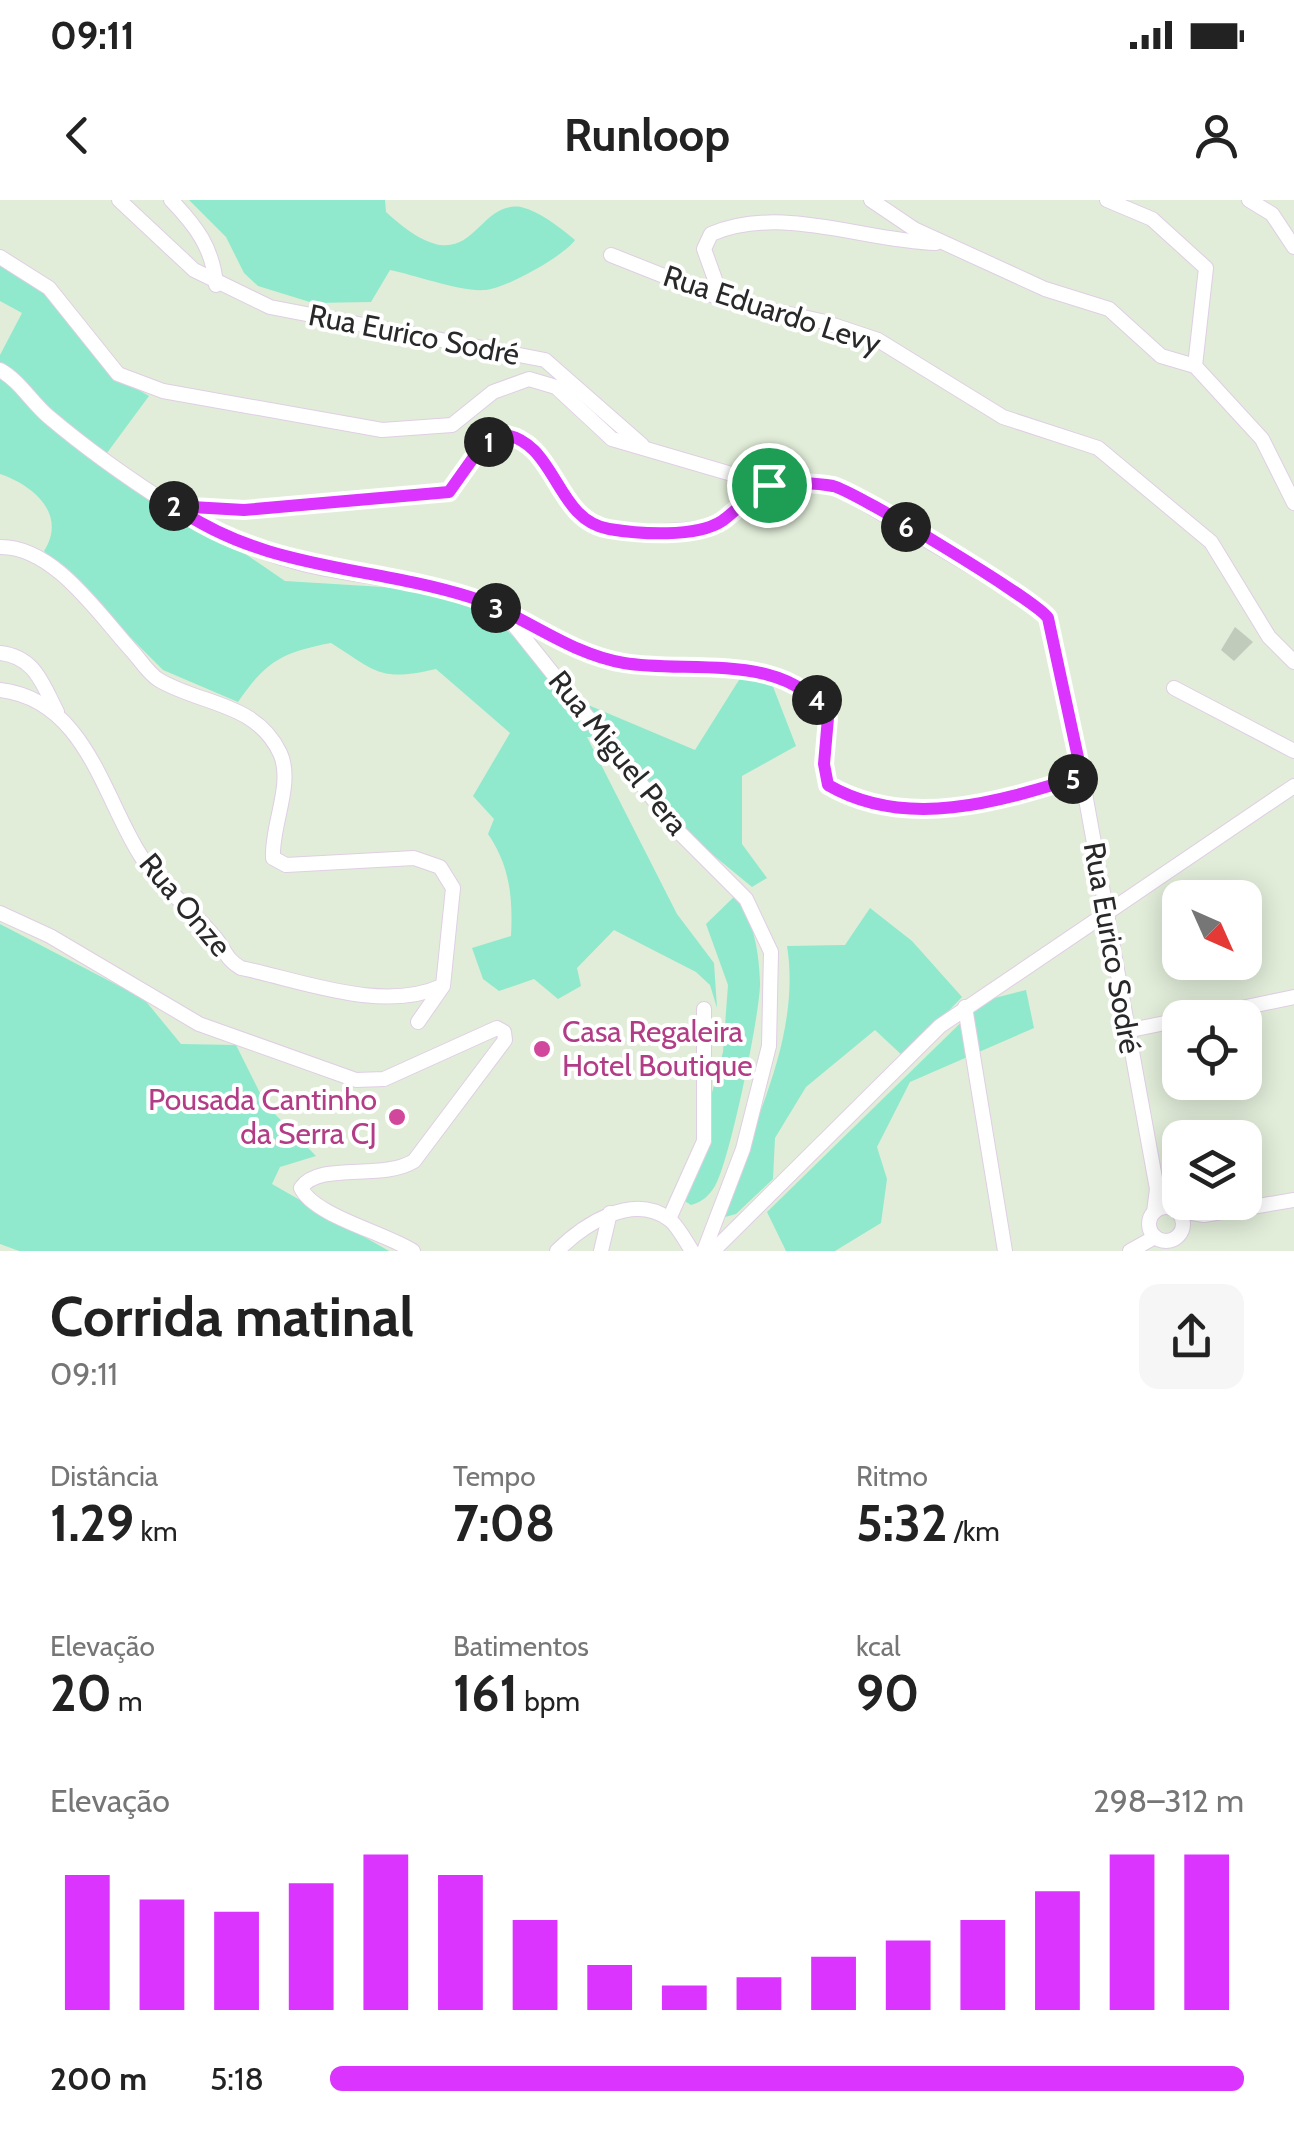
<!DOCTYPE html>
<html lang="pt">
<head>
<meta charset="utf-8">
<style>
  :root { --surface:#fff; --page:#f6f6f6; --text:#222; --muted:#767676; --accent:#db34ff }
  body { margin:0; font-family:Cabin,sans-serif; background:var(--page); color:var(--text); height:100vh; display:flex; flex-direction:column; font-size:38px; white-space:nowrap }
  * { box-sizing:border-box; margin:0 }
  p { font-size:32px; color:var(--muted) }
  .icon { flex:none; width:55px; height:55px; fill:none; stroke:currentColor; stroke-width:2; stroke-linecap:round; stroke-linejoin:round }
  .map { position:relative; height:1051px; overflow:hidden }
  .side { display:flex; flex-direction:column; background:var(--surface); flex:1 }
  .side>* { flex:none }
  .needle { width:65px; rotate:135deg }
  .fabs { position:absolute; left:1162px; top:680px; display:grid; gap:20px }
  .fabs a { display:grid; place-items:center; width:100px; height:100px; border-radius:20px; background:var(--surface); box-shadow:0 5px 25px #0003; font-size:50px }
  .pin { position:absolute; display:grid; place-items:center; width:85px; height:85px; color:#fff; margin:-42px; border:5px solid #fff; border-radius:50%; box-shadow:0 2px 10px #0007 }
  .km { position:absolute; width:50px; height:50px; margin:-25px; border-radius:50%; background:#222; color:#fff; font-size:28px; line-height:50px; text-align:center }
  .round { display:grid; place-items:center; flex:none; width:105px; height:105px; border-radius:20px; background:var(--page) }
  .overview { display:flex; align-items:center; justify-content:space-between; height:170px; padding:0 50px }
  h1 { font-size:55px; font-weight:800; line-height:75px }
  .metrics { display:grid; grid-template-columns:repeat(3,1fr); gap:15px; height:170px; padding:10px 50px }
  .metrics div { display:grid; align-content:center }
  .metrics b { font-size:50px; font-weight:800 }
  .metrics small { font-size:28px; font-weight:400 }
  .metrics p { font-size:28px }
  .chart { height:280px; padding:20px 50px }
  .chart p { display:flex; justify-content:space-between }
  .chart svg { width:100%; height:180px; margin-top:10px; stroke:var(--accent); stroke-width:6 }
  ul { padding:0 50px; list-style:none; font-size:32px }
  li { display:grid; grid-template-columns:160px 120px 1fr; align-items:center; height:75px }
  li i { height:25px; border-radius:12px; background:var(--accent) }
  .status { display:flex; justify-content:space-between; align-items:center; height:70px; padding:0 50px; background:var(--surface); direction:ltr }
  .status svg { height:28px; fill:currentColor }
  header { display:flex; justify-content:space-between; align-items:center; height:130px; padding:0 50px; background:var(--surface); font-size:45px; font-weight:800 }
  .map>svg:first-child { display:block }
  .green { fill:#90e9cc }
  .building { fill:#c1cbbc }
  .lines { fill:none; stroke-linecap:round; stroke-linejoin:round }
  .minor-casing { stroke:#e0cee4; stroke-width:16 }
  .minor { stroke:#fff; stroke-width:14 }
  .route-casing { stroke:#fff; stroke-width:20 }
  .route { stroke:#db34ff; stroke-width:12 }
  .hotel-dot { fill:#d1479c; stroke:#fff; stroke-width:4 }
  .labels { text-anchor:middle; stroke-width:8; stroke-linejoin:round; paint-order:stroke }
  .street-label { font-size:30px; fill:#292929; stroke:#fff }
  .hotel-label { font-size:30px; fill:#b23c85; stroke:#fff; text-anchor:start }
</style>
</head>
<body>
<div class="status"><b>09:11</b><svg viewBox="0 0 49 12"><path d="M0 12V9h3v3zM5 12V6h3v6zM10 12V3h3v9zM15 12V0h3v12zM26 1h20v11H26zM47 4h2v5h-2z"/></svg></div>
<header><svg class="icon" aria-label="back" viewBox="0 0 24 24"><path d="M15 5l-7 7 7 7"/></svg>Runloop<svg class="icon" aria-label="person" viewBox="0 0 24 24"><circle cx="12" cy="8" r="4"/><path d="M4 21q1-7 8-7t8 7"/></svg></header>
<div class="map">
<svg width="1294" height="1051" viewBox="0 0 1294 1051">
  <rect width="100%" height="100%" fill="#e1edd9"/>
  <!-- green -->
  <g class="green">
    <path d="M189,0H385L386,12C474,93 471,0 521,7C541,12 559,27 575,40C564,56 505,89 485,90C461,92 415,75 390,70L371,102L313,103L258,86L244,73L226,37Z"/>
    <path d="M0,62L44,92L117,177L149,196L104,257L285,381L432,390L486,411L554,474L562,494L695,550L744,472L772,484L796,546L742,576V644L767,678L752,687L690,636L609,537H587L677,714L714,763L717,808L710,785L696,772L614,730L577,768L581,786L558,799L534,779L499,791L483,779L472,748L511,736C513,698 510,666 488,634L494,619L473,596L510,533L436,469C380,482 377,472 331,443C283,452 266,461 238,502L163,470L44,351C67,315 35,286 0,274V155L22,113L0,101Z"/>
    <path d="M737,694C753,722 759,749 760,782C761,810 729,965 715,986C709,996 702,1002 691,1005L683,1000L723,852L728,785L706,724Z"/>
    <path d="M870,708L912,741L962,797L904,857L875,830L806,887L775,938L773,979L736,1014L718,1019C749,934 802,838 787,746L845,745Z"/>
    <polygon points="0,724 144,799 181,844 236,845 266,905 316,956 280,967 272,984 389,1051 19,1051 0,1044"/>
    <polygon points="1026,790 1034,828 910,882 877,947 887,979 881,1023 835,1051 786,1051 767,1012 983,801"/>
  </g>
  <!-- building -->
  <polygon class="building" points="1235,427 1253,442 1234,461 1221,450"/>
  <g class="lines">
    <!-- minor casing -->
    <g class="minor-casing">
      <g id="minor">
        <polyline points="119,0 194,70 270,107 545,160 642,245"/>
        <path d="M171,0C196,26 213,48 216,85"/>
        <polyline points="871,0 914,29 1045,89 1109,109 1161,156 1195,166 1262,239 1294,303"/>
        <polyline points="1107,0 1152,19 1206,68 1195,166"/>
        <polyline points="1249,0 1272,14 1294,47"/>
        <polyline points="611,55 722,99 821,121 878,140 1003,217 1098,248 1211,342 1269,437 1294,462"/>
        <polyline points="0,57 49,88 118,174 163,191 382,230 452,225 493,192 529,179 556,187 612,239 769,285 835,286 1038,406 1047,418 1082,577 1157,989 1154,1012"/>
        <path d="M722,99L704,49L711,34C781,4 863,41 936,43"/>
        <path d="M0,170C20,181 32,203 49,217C88,250 135,283 178,310C216,333 259,353 303,364C359,378 418,379 473,398C523,416 566,449 618,462C683,478 788,446 827,518L824,564L828,585C907,631 1001,601 1082,577"/>
        <path d="M176,306L243,310L449,292L476,254L499,234C552,239 551,296 589,323C607,335 700,333 719,323C737,313 753,297 769,285"/>
        <path d="M0,347C54,346 99,415 133,452C141,461 149,474 159,480C201,505 256,502 280,553C294,583 271,626 273,658L286,665L414,658L440,667L453,688L443,786L418,822"/>
        <polyline points="506,415 681,634 746,699 771,752 769,846 743,949 704,1051"/>
        <path d="M0,453C35,457 42,483 57,512"/>
        <polyline points="1174,488 1294,551"/>
        <path d="M0,490C84,500 102,593 139,653C159,687 193,709 217,740C226,752 227,760 241,768C304,781 382,813 442,786"/>
        <path d="M0,713L50,736L199,824L356,880L384,879L497,828L504,832L505,840L414,961C382,981 319,961 301,988C314,1016 386,1033 413,1051"/>
        <polyline points="965,807 1005,1051"/>
        <polyline points="1194,818 1294,797"/>
        <polyline points="1126,831 1180,820"/>
        <circle cx="1166" cy="1024" r="17"/>
        <polyline points="1176,1010 1204,1015 1294,1000"/>
        <polyline points="669,1019 704,941 704,809"/>
        <path d="M557,1051C583,1025 632,992 669,1019C678,1026 686,1042 692,1051"/>
        <polyline points="601,1051 610,1013"/>
        <polyline points="713,1051 940,826 1294,586"/>
        <polyline points="1130,1051 1155,1037"/>
      </g>
    </g>
    <!-- minor -->
    <use href="#minor" class="minor"/>
  </g>
  <g class="lines">
    <!-- route casing -->
    <g class="route-casing">
      <path id="route" d="M500,234C557,239 554,320 609,329C639,334 696,338 722,321C737,311 755,288 772,285C787,282 817,283 833,286C855,291 1037,401 1048,418L1082,576C1001,601 907,631 828,585L824,564L828,518C790,450 688,474 624,463C568,454 523,414 470,397C368,365 266,371 174,306L244,310L449,292L476,254Z"/>
    </g>
    <!-- route -->
    <use href="#route" class="route"/>
  </g>
  <!-- markers -->
  <g class="hotel-dot">
    <circle cx="542" cy="849" r="10"/>
    <circle cx="397" cy="917" r="10"/>
  </g>
  <g class="labels">
    <!-- street labels -->
    <g class="street-label">
      <text transform="translate(772 110) rotate(18)" y="10">Rua Eduardo Levy</text>
      <text transform="translate(414 135) rotate(11)" y="10">Rua Eurico Sodré</text>
      <text transform="translate(618 553) rotate(51)" y="10">Rua Miguel Pera</text>
      <text transform="translate(185 705) rotate(50)" y="10">Rua Onze</text>
      <text transform="translate(1112 748) rotate(80)" y="10">Rua Eurico Sodré</text>
    </g>
    <!-- hotel labels -->
    <g class="hotel-label">
      <text x="562" y="842">Casa Regaleira<tspan x="562" dy="34">Hotel Boutique</tspan></text>
      <text x="377" y="910" text-anchor="end">Pousada Cantinho<tspan x="377" dy="34">da Serra CJ</tspan></text>
    </g>
  </g>
</svg>
<div class="fabs">
<a><svg class="needle" viewBox="-14 -14 28 28"><path d="M0-13l5 13h-10z" fill="#e53935"/><path d="M0 13l5-13h-10z" fill="#767676"/></svg></a>
<a><svg class="icon" aria-label="locate" viewBox="0 0 24 24"><circle cx="12" cy="12" r="6"/><path d="M12 2v4M12 18v4M2 12h4M18 12h4"/></svg></a>
<a><svg class="icon" aria-label="layers" viewBox="0 0 24 24"><path d="M12 4l9 5-9 5-9-5zM3 14l9 5 9-5"/></svg></a>
</div>
<div class="pin" style="left:769px;top:285px;background:#1e9e55"><svg class="icon" aria-label="arrive" viewBox="0 0 24 24"><path d="M6 21V4h12l-3 4 3 4H6"/></svg></div>
<b class="km" style="left:489px;top:242px">1</b>
<b class="km" style="left:174px;top:306px">2</b>
<b class="km" style="left:496px;top:408px">3</b>
<b class="km" style="left:817px;top:500px">4</b>
<b class="km" style="left:1073px;top:579px">5</b>
<b class="km" style="left:906px;top:327px">6</b>
</div>
<section class="side">
<div class="overview"><div><h1>Corrida matinal</h1><p>09:11</p></div><a class="round"><svg class="icon" aria-label="share" viewBox="0 0 24 24"><path d="M12 15V3M7 8l5-5 5 5M5 13v7h14v-7"/></svg></a></div>
<div class="metrics">
<div><p>Distância</p><b>1.29<small> km</small></b></div>
<div><p>Tempo</p><b>7:08</b></div>
<div><p>Ritmo</p><b>5:32<small> /km</small></b></div>
</div>
<div class="metrics">
<div><p>Elevação</p><b>20<small> m</small></b></div>
<div><p>Batimentos</p><b>161<small> bpm</small></b></div>
<div><p>kcal</p><b>90</b></div>
</div>
<div class="chart"><p><span>Elevação</span>298–312 m</p>
<svg viewBox="0 0 160 44" preserveAspectRatio="none"><path d="M5 44V11M15 44V17M25 44V20M35 44V13M45 44V6M55 44V11M65 44V22M75 44V33M85 44V38M95 44V36M105 44V31M115 44V27M125 44V22M135 44V15M145 44V6M155 44V6"/></svg>
</div>
<ul>
<li><b>200 m</b>5:18<i style="width:100%"></i></li>
</ul>
</section>
</body>
</html>
